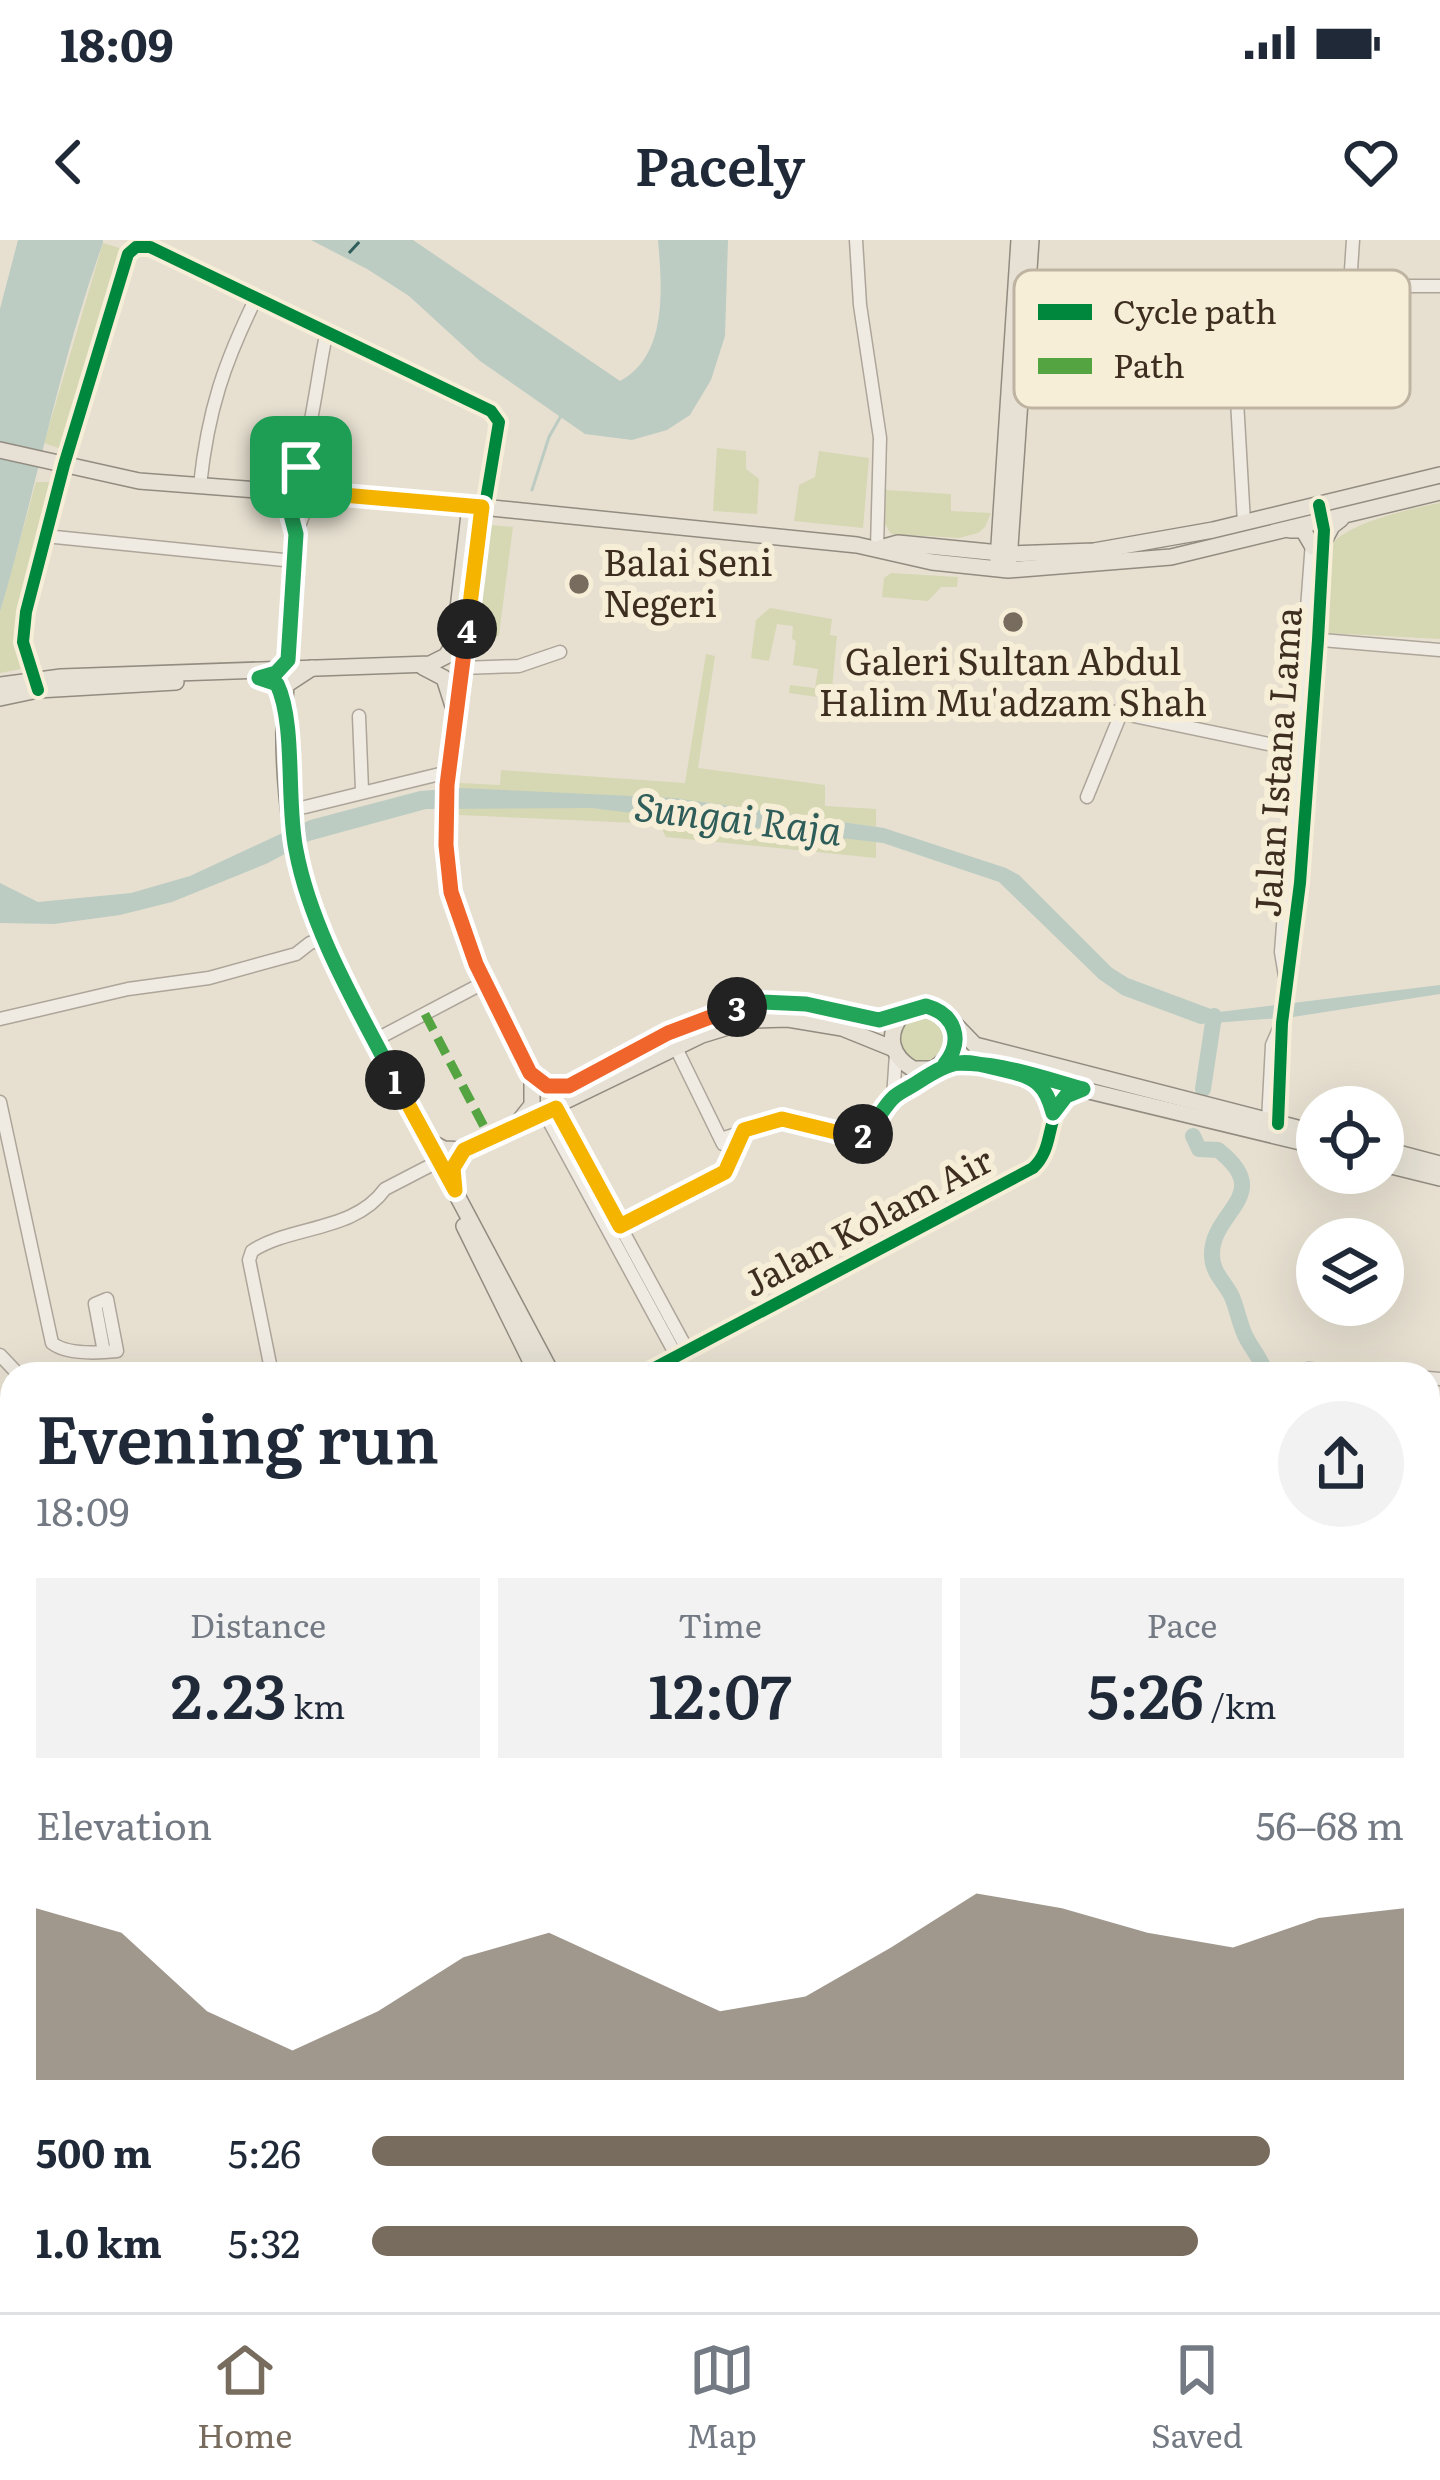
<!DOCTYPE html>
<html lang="en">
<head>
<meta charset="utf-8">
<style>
  :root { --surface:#fff; --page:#f2f2f3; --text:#1f2937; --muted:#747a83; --line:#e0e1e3; --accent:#786c5e }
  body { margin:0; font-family:Literata,serif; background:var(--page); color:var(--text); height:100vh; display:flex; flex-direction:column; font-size:45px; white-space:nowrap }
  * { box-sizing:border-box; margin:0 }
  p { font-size:39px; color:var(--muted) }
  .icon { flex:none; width:66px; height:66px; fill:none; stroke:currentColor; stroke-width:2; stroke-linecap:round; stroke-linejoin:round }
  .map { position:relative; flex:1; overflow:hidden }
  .sheet { position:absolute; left:0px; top:1122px; width:1440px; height:951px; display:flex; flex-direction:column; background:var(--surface); border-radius:36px 36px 0 0; box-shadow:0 12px 48px #0002 }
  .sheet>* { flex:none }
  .tools { position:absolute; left:1296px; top:846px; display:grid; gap:24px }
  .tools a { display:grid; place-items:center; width:108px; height:108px; border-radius:50%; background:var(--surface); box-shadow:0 12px 48px #0002; font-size:60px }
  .pin { position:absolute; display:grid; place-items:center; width:102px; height:102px; color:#fff; margin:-51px; border-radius:24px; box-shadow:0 6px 18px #0006 }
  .km { position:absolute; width:60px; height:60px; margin:-30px; border-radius:50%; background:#222; color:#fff; font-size:33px; line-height:60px; text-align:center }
  .round { display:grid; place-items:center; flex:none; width:126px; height:126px; border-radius:63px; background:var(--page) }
  .headline { display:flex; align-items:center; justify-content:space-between; height:204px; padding:0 36px }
  h1 { font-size:66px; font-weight:600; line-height:90px }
  .stats { display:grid; grid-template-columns:repeat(3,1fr); gap:18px; height:204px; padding:12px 36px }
  .stats div { display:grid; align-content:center; border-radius:0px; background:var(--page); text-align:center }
  .stats b { font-size:60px; font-weight:600 }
  .stats small { font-size:33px; font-weight:400 }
  .stats p { font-size:33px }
  .chart { height:336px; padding:24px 36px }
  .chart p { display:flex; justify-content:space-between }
  .chart svg { width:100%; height:216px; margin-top:12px; fill:var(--accent); opacity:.7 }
  ul { padding:0 36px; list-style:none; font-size:39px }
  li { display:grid; grid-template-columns:192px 144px 1fr; align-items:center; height:90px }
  li i { height:30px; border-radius:15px; background:var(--accent) }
  .status { display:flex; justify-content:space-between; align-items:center; height:84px; padding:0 60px; background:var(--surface); direction:ltr }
  .status svg { height:33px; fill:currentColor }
  header { display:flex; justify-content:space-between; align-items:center; height:156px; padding:0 36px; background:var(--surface); font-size:54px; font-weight:600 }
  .menu { display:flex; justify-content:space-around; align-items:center; height:168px; border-top:3px solid var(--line); background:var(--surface); font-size:33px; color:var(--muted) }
  .menu a { display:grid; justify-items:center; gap:6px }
  .menu .selected { color:var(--accent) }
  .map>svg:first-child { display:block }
  .green { fill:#d6d7b3; fill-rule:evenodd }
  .water { fill:#bcccc2 }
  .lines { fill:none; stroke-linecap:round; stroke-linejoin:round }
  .stream { stroke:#bcccc2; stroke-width:3 }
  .river { stroke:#bcccc2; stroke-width:16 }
  .ferry { stroke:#2f5d5a; stroke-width:3; stroke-dasharray:15 12; stroke-linecap:butt }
  .minor-casing { stroke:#ada599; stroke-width:15 }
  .major-casing { stroke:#928b80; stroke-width:18 }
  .minor { stroke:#efebe3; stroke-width:12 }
  .major { stroke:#e6e1d4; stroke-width:15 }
  .rail-casing { stroke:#afaaa2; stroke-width:8 }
  .rail { stroke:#f7eed8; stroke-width:3; stroke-dasharray:9; stroke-linecap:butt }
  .quiet { stroke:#54a441; stroke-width:9; stroke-dasharray:18 9; stroke-linecap:butt }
  .cycleway-casing { stroke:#f7eed8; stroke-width:20 }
  .cycleway { stroke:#00873e; stroke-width:12 }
  .split-1-casing { stroke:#fff; stroke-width:24 }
  .split-2-casing { stroke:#fff; stroke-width:24 }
  .split-3-casing { stroke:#fff; stroke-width:24 }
  .split-4-casing { stroke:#fff; stroke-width:24 }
  .split-5-casing { stroke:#fff; stroke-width:24 }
  .split-1 { stroke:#22a559; stroke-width:15 }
  .split-2 { stroke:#f5b400; stroke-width:15 }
  .split-3 { stroke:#22a559; stroke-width:15 }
  .split-4 { stroke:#f0652b; stroke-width:15 }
  .split-5 { stroke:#f5b400; stroke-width:15 }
  .poi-dot { fill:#786c5e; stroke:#f7eed8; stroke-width:4.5 }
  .labels { text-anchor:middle; stroke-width:12; stroke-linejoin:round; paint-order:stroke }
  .poi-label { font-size:36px; fill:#3d2e20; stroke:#f7eed8; text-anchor:start }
  .street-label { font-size:36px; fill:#3d2e20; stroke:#f7eed8 }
  .water-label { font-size:39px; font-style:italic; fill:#2f5d5a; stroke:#f7eed8 }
  .key { fill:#f7eed8; stroke:#bfb4a1; stroke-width:3 }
  .key-label { font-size:33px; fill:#3d2e20 }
</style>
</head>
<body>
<div class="status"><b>18:09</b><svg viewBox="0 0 49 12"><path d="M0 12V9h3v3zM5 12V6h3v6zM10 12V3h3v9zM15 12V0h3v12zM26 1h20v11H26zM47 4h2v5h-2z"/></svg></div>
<header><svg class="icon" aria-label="back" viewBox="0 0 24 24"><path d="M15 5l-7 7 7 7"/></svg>Pacely<svg class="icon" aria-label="heart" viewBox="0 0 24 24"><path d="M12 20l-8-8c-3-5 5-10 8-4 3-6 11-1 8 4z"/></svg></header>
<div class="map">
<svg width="1440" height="2072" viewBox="0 0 1440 2072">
  <rect width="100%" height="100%" fill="#e7e0d1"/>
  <!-- green -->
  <g class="green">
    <polygon points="103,3 123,9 64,210 44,203"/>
    <polygon points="717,208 746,211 746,229 759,239 757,274 713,271"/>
    <polygon points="819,211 869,218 863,288 794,281 799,245 815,237"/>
    <path d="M36,242H55C38,301 7,367 21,429L0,433V372Z"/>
    <polygon points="886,250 951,254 951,271 991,273 985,287 978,293 959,298 891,294 885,284"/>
    <path d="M1440,263V399L1326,393L1328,309C1341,284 1412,268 1440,263Z"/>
    <polygon points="490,285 513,287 499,395 489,404 475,402 487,288"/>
    <polygon points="891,333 958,337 957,347 941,347 928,361 882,357 884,338"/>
    <polygon points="770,368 832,379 830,395 837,396 831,459 789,453 790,445 815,448 818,429 793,425 796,401 792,399 793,386 777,384 769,421 751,418 756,380"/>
    <path d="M706,414L715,416L698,528L825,545V566L876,569V587L702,562L699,578L876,602V618L666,597L659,584L459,575L460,543L500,545L501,530L685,543ZM674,559L671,575L591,568L469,567Z"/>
    <polygon points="929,772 947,783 952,804 940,822 910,822 898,805 901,784"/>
  </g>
  <!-- water -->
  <g class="water">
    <path d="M18,0H103V3C59,124 36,250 0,372V69Z"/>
    <path d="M311,0H413L620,141C668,116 662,47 658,0H728L725,96L711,140L690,175L667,190L632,200L585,194L480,121L409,56L367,29Z"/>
    <polygon points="460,548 674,558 884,588 1006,628 1019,635 1112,728 1128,738 1219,772 1440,745 1440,754 1293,777 1200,784 1122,755 1099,739 999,642 883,603 591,568 426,569 309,601 268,623 172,662 120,675 54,684 0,683 0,643 38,662 131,653 190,636 310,580 420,551"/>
  </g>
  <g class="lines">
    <!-- stream -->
    <g class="stream">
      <polyline points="532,250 549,197 562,174"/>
      <polyline points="0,1331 12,1332"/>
    </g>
    <!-- river -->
    <g class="river">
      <polyline points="1203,849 1214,776"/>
      <path d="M1193,896L1199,909L1218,910C1276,955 1211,971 1212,1015C1212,1033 1225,1042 1232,1057C1238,1071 1240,1088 1248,1101C1255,1113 1262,1121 1266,1134"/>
      <polyline points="0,2047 4,2048"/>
      <polyline points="995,2061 1003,2072"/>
    </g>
    <!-- ferry -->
    <polyline class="ferry" points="349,13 361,0"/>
    <!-- minor casing -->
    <g class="minor-casing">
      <g id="minor">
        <polyline points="856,0 860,65 880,198 877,308"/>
        <polyline points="1350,45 1353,0"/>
        <polyline points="1231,55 1244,283"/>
        <polyline points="1027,71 1339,46 1440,46"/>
        <path d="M200,245C208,170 224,123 257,56"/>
        <polyline points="274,249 289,267 296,293"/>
        <path d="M287,250C310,223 317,131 327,91"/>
        <polyline points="45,296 294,321"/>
        <polyline points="1310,399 1440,410"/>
        <polyline points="284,427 288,420 296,294 307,265 323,256"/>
        <polyline points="462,428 519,426 560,412"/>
        <polyline points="36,445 23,402 26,372 64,225 128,14 136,7 150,7 491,171 499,182 486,260 482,267"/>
        <polyline points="1062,461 1302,511"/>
        <polyline points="359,476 362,550"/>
        <polyline points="1087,557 1122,471"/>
        <polyline points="305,567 448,532"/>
        <polyline points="1285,736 1281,712 1312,302"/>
        <polyline points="0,779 128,749 209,738 296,714 310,703 326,698"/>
        <polyline points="375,800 485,742"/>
        <polyline points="676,808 723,904"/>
        <polyline points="1034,838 1043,848 1053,873"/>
        <polyline points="893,858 896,814"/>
        <path d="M0,862L52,1103C67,1115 98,1113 117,1111L107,1059L95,1064L104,1112"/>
        <polyline points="556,868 688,1111"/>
        <polyline points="545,874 677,1117"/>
        <polyline points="1268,881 1272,805 1279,789"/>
        <polyline points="1278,884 1282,783 1300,643 1323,299"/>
        <path d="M721,899L783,879L852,896C876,891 878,872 894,857C905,846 922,840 934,829"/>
        <polyline points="615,989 725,932 744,891"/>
        <polyline points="0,1115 18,1134"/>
        <polyline points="1308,1129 1376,1134"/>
        <path d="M272,1134L249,1020L252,1011C292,985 354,992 385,949L439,921"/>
        <path d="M643,1134L1033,928C1058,904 1044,865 1081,849"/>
        <polyline points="1428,1138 1440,1139"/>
        <polyline points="0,1316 12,1316"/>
        <polyline points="1428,1448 1440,1448"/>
        <polyline points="1428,1550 1440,1551"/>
        <polyline points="1428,1676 1440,1677"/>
        <polyline points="0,1715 12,1751"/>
        <polyline points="1428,1799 1440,1799"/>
        <polyline points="4,1855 12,1881"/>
        <polyline points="1428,1896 1440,1897"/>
        <polyline points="0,1903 12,1903"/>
        <polyline points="1428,1983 1440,1984"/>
        <polyline points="203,2061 210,2072"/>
        <polyline points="284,2061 288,2072"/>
        <polyline points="1031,2061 1039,2072"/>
        <polyline points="1221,2061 1349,2072"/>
        <polyline points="100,2072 106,2061"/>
        <polyline points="638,2072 656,2061"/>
        <polyline points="882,2072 919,2061"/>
        <polyline points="1146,2072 1147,2061"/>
      </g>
    </g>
    <!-- major casing -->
    <g class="major-casing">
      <g id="major">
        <polyline points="0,210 139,241 482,267 857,305 932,322 1008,330 1171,317 1440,252"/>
        <polyline points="482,267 453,479 447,545 447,628 458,679 532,839 532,865 516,885"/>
        <polyline points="1290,290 1303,290 1313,307"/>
        <polyline points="1323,303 1332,286 1341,279"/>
        <polyline points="880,308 898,303 1010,314 1094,311 1213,290 1440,235"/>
        <polyline points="998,320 1019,0"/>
        <polyline points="1009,321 1031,0"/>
        <polyline points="423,427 444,438 453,466"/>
        <path d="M312,428L286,445C281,500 285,583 302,635C329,716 370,792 410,867C457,956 505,1045 552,1134"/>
        <polyline points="0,445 61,437 430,424 446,416 454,403 470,266"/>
        <polyline points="0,458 38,450 176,442"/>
        <path d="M954,787L953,813L934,829H913C891,816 886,796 901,776L926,766L948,777L975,805L1317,893"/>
        <polyline points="945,823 973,823 1317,906"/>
        <polyline points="530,833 547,846 569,846 689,783 754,763 820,766 879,780 901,776"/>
        <polyline points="429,901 444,909 464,910 702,795 751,780 788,779 842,788 894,809"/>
        <polyline points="1383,909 1440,924"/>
        <polyline points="1383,924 1440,938"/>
        <polyline points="464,986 537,1134"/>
        <polyline points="0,1996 12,2001"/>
        <polyline points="0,2010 12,2015"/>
        <polyline points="920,2061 923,2072"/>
        <polyline points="935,2061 937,2072"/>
      </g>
    </g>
    <!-- minor -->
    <use href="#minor" class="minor"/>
    <!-- major -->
    <use href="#major" class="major"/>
    <!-- rail casing -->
    <g class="rail-casing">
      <polyline id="rail" points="1428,1340 1440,1341"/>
    </g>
    <!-- rail -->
    <use href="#rail" class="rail"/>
    <!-- quiet -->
    <polyline class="quiet" points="425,774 490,898"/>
    <!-- cycleway casing -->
    <g class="cycleway-casing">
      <g id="cycleway">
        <polyline points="38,450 23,402 26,372 64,225 128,14 136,7 150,7 491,171 499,182 486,260 482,267"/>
        <polyline points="1278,884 1282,783 1300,643 1318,400 1324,290 1319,265"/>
        <path d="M643,1134L1033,928C1060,903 1039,865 1083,849"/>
      </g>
    </g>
    <!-- cycleway -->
    <use href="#cycleway" class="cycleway"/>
  </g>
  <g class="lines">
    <!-- split-1 casing -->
    <g class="split-1-casing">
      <path id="split-1" d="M301,227L287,250L274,249L289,267L296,294L288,420L276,433L259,438L277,444C296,484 286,562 296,610C311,690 358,768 395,840"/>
    </g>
    <!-- split-2 casing -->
    <g class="split-2-casing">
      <polyline id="split-2" points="395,840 455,950 453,928 464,910 556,868 620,986 725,932 744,890 782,879 852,896 863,894"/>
    </g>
    <!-- split-3 casing -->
    <g class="split-3-casing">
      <path id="split-3" d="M737,767L762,762L806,764L879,780L926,766C955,774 964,800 945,824C990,819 1039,837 1083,849L1066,856L1053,873C1046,845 1035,837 1008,831C963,820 958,816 918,842C911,847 901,851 894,857C882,868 877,884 863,894"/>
    </g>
    <!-- split-4 casing -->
    <g class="split-4-casing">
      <polyline id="split-4" points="467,389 447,545 446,605 451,652 476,724 530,833 547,846 569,846 668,793 737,767"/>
    </g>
    <!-- split-5 casing -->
    <g class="split-5-casing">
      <polyline id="split-5" points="301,227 308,252 482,267 467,389"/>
    </g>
    <!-- split-1 -->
    <use href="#split-1" class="split-1"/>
    <!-- split-2 -->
    <use href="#split-2" class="split-2"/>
    <!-- split-3 -->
    <use href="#split-3" class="split-3"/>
    <!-- split-4 -->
    <use href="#split-4" class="split-4"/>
    <!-- split-5 -->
    <use href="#split-5" class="split-5"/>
  </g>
  <!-- markers -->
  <g class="poi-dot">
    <circle cx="579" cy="344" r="12"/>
    <circle cx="1013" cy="382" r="12"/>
  </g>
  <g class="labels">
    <!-- poi labels -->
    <g class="poi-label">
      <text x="603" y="336">Balai Seni<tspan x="603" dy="41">Negeri</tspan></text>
      <text x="1013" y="435" text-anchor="middle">Galeri Sultan Abdul<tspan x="1013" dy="41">Halim Mu'adzam Shah</tspan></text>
    </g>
    <!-- street labels -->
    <g class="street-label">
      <text transform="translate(1278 522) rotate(-86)" y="13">Jalan Istana Lama</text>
      <text transform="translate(868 982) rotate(-28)" y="13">Jalan Kolam Air</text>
    </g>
    <!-- water labels -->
    <g class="water-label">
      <text transform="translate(738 579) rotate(7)" y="14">Sungai Raja</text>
    </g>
  </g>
  <!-- legend -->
  <rect x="1014" y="30" width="396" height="138" rx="18" class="key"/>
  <rect x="1038" y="64" width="54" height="16" fill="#00873e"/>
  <rect x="1038" y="118" width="54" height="16" fill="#54a441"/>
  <g class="key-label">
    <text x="1113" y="84">Cycle path</text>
    <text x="1113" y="138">Path</text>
  </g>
</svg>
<div class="tools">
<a><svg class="icon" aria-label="locate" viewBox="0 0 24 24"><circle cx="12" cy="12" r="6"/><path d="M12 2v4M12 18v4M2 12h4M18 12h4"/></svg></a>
<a><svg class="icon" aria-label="layers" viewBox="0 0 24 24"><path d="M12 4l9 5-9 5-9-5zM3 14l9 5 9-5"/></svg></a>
</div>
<div class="pin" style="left:301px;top:227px;background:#1e9e55"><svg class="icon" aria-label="arrive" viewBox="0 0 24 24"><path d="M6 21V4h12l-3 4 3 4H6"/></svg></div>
<b class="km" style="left:395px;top:840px">1</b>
<b class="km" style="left:863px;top:894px">2</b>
<b class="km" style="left:737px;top:767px">3</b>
<b class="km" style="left:467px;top:389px">4</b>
<section class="sheet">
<div class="headline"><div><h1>Evening run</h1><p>18:09</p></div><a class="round"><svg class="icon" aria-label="share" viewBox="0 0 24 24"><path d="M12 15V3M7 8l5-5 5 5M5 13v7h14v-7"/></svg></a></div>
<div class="stats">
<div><p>Distance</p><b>2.23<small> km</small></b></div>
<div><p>Time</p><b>12:07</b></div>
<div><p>Pace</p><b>5:26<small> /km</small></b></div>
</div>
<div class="chart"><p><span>Elevation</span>56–68 m</p>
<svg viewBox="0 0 160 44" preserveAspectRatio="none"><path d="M0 44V9L10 14L20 30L30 38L40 30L50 19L60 14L70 22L80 30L90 27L100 17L110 6L120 9L130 14L140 17L150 11L160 9V44z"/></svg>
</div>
<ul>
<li><b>500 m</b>5:26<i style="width:87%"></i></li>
<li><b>1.0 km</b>5:32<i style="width:80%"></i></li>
</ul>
</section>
</div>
<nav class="menu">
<a class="selected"><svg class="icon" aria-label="home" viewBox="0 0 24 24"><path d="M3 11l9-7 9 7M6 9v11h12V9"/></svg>Home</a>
<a><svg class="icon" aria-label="map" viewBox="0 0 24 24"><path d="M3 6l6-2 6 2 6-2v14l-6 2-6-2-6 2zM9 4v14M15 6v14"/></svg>Map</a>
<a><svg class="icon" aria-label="saved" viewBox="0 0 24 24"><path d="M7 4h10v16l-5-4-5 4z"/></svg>Saved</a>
</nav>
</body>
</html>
